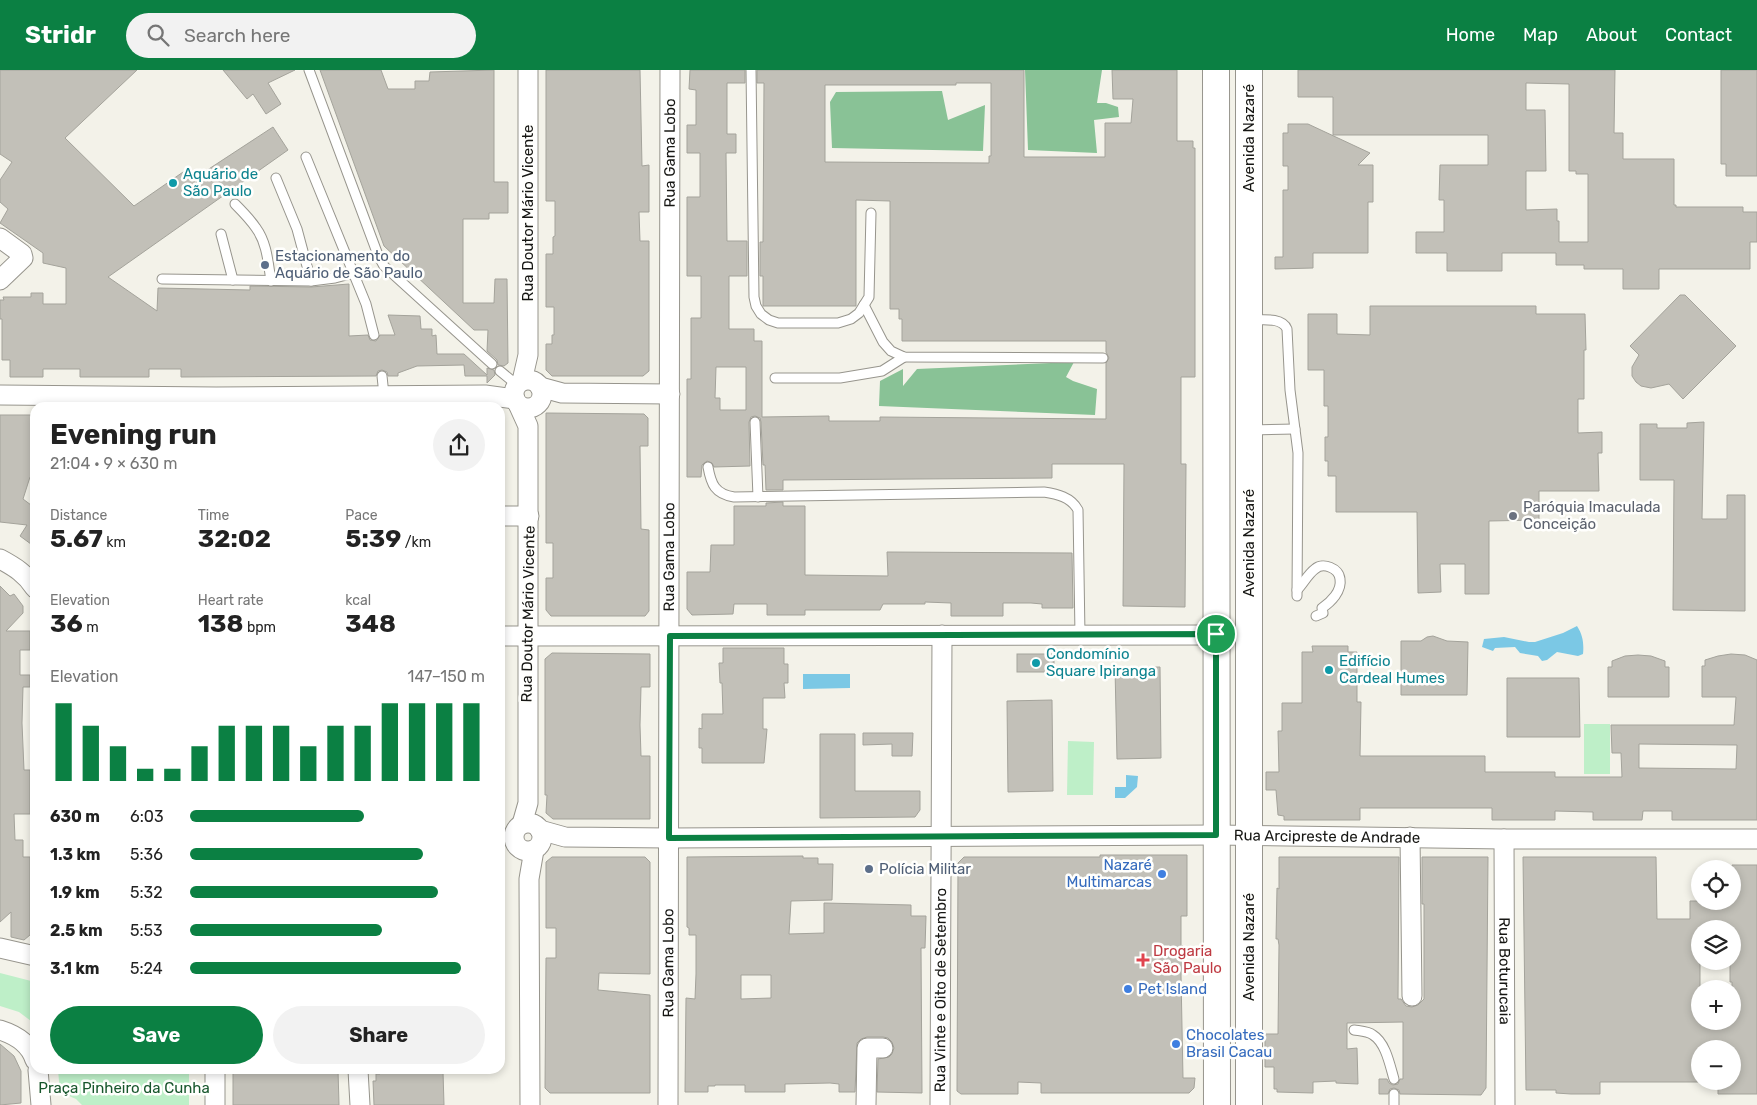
<!DOCTYPE html>
<html lang="en">
<head>
<meta charset="utf-8">
<style>
  :root { --surface:#fff; --page:#f2f2f2; --text:#222; --muted:#767676; --accent:#0b8043 }
  body { margin:0; font-family:Rubik,sans-serif; background:var(--page); color:var(--text); height:100vh; display:flex; flex-direction:column; font-size:19px; white-space:nowrap }
  * { box-sizing:border-box; margin:0 }
  p { font-size:16px; color:var(--muted) }
  .icon { flex:none; width:28px; height:28px; fill:none; stroke:currentColor; stroke-width:2; stroke-linecap:round; stroke-linejoin:round }
  .map { position:relative; flex:1; overflow:hidden }
  .details { position:absolute; left:30px; top:332px; width:475px; height:672px; display:flex; flex-direction:column; background:var(--surface); border-radius:15px; box-shadow:0 2px 8px #0003 }
  .details>* { flex:none }
  .tools { position:absolute; left:1691px; top:790px; display:grid; gap:10px }
  .tools a { display:grid; place-items:center; width:50px; height:50px; border-radius:50%; background:var(--surface); box-shadow:0 2px 8px #0003; font-size:25px }
  .pin { position:absolute; display:grid; place-items:center; width:42px; height:42px; color:#fff; margin:-21px; border:2px solid #fff; border-radius:50%; box-shadow:0 1px 5px #0007 }
  .round { display:grid; place-items:center; flex:none; width:52px; height:52px; border-radius:26px; background:var(--page) }
  .headline { display:flex; align-items:center; justify-content:space-between; height:85px; padding:0 20px }
  h1 { font-size:28px; font-weight:700; line-height:38px }
  .stats { display:grid; grid-template-columns:repeat(3,1fr); gap:8px; height:85px; padding:5px 20px }
  .stats div { display:grid; align-content:center }
  .stats b { font-size:25px; font-weight:700 }
  .stats small { font-size:14px; font-weight:400 }
  .stats p { font-size:14px }
  .chart { height:140px; padding:10px 20px }
  .chart p { display:flex; justify-content:space-between }
  .chart svg { width:100%; height:90px; margin-top:5px; stroke:var(--accent); stroke-width:6 }
  .primary-button { display:flex; gap:10px; margin-top:auto; padding:10px 20px }
  .primary-button a { flex:1; height:58px; border-radius:30px; background:var(--accent); color:#fff; font-size:20px; font-weight:700; line-height:58px; text-align:center }
  .primary-button a+a { background:var(--page); color:var(--text) }
  ul { padding:0 20px; list-style:none; font-size:16px }
  li { display:grid; grid-template-columns:80px 60px 1fr; align-items:center; height:38px }
  li i { height:12px; border-radius:6px; background:var(--accent) }
  header { display:flex; align-items:center; gap:30px; box-sizing:border-box; height:70px; padding:0 25px; background:var(--accent); color:#fff }
  header strong { font-size:24px }
  nav { display:flex; gap:28px; margin-inline-start:auto; font-size:18px }
  .search { width:350px; height:45px; background:var(--page); display:flex; align-items:center; gap:12px; box-sizing:border-box; padding:0 18px; border-radius:28px; color:var(--muted); font-size:19px }
  .map>svg:first-child { display:block }
  .green { fill:#beefc8 }
  .forest { fill:#89c296 }
  .water { fill:#7bc8e5 }
  .building { fill:#c2c0b8; stroke:#a4a39b; fill-rule:evenodd }
  .lines { fill:none; stroke-linecap:round; stroke-linejoin:round }
  .service-casing { stroke:#97958d; stroke-width:11 }
  .minor-casing { stroke:#97958d; stroke-width:21 }
  .secondary-casing { stroke:#97958d; stroke-width:28 }
  .service { stroke:#fff; stroke-width:9 }
  .minor { stroke:#fff; stroke-width:19 }
  .secondary { stroke:#fff; stroke-width:26 }
  .route-casing { stroke:#fff; stroke-width:10 }
  .route { stroke:#0b8043; stroke-width:6 }
  .culture-dot { fill:#0f9aa8; stroke:#fffffd; stroke-width:2 }
  .service-dot { fill:#5c6f8a; stroke:#fffffd; stroke-width:2 }
  .worship-dot { fill:#6b7280; stroke:#fffffd; stroke-width:2 }
  .shop-dot { fill:#3f7fe0; stroke:#fffffd; stroke-width:2 }
  .health-dot { fill:#e0444e; stroke:#fffffd; stroke-width:2 }
  .labels { text-anchor:middle; stroke-width:5; stroke-linejoin:round; paint-order:stroke }
  .street-label { font-size:15px; fill:#161613; stroke:#fffffd }
  .culture-label { font-size:15px; fill:#0d838f; stroke:#fffffd; text-anchor:start }
  .service-label { font-size:15px; fill:#4e5e75; stroke:#fffffd; text-anchor:start }
  .worship-label { font-size:15px; fill:#5b616d; stroke:#fffffd; text-anchor:start }
  .shop-label { font-size:15px; fill:#366cbe; stroke:#fffffd; text-anchor:start }
  .health-label { font-size:15px; fill:#be3a42; stroke:#fffffd; text-anchor:start }
  .park-label { font-size:15px; fill:#17562c; stroke:#fffffd }
</style>
</head>
<body>
<header>
<strong>Stridr</strong>
<div class="search"><svg class="icon" aria-label="search" viewBox="0 0 24 24"><circle cx="10" cy="10" r="6"/><path d="M15 15l6 6"/></svg>Search here</div>
<nav><a>Home</a><a>Map</a><a>About</a><a>Contact</a></nav>
</header>
<div class="map">
<svg width="1757" height="1035" viewBox="0 0 1757 1035">
  <rect width="100%" height="100%" fill="#f3f2e9"/>
  <!-- green -->
  <g class="green">
    <rect x="1584" y="654" width="26" height="50"/>
    <polygon points="1068,671 1094,672 1093,725 1067,725"/>
    <polygon points="0,903 35,912 35,954 19,942 0,936"/>
    <polygon points="58,1000 189,1000 189,1035 82,1035 76,1029 60,1022"/>
  </g>
  <!-- forest -->
  <g class="forest">
    <polygon points="1025,0 1102,0 1097,33 1106,33 1118,37 1119,47 1094,50 1097,83 1028,80"/>
    <polygon points="942,21 948,50 985,35 983,81 832,78 830,32 836,22"/>
    <polygon points="1074,292 1066,307 1073,311 1097,319 1095,345 879,336 880,311 903,299 903,316 917,299"/>
  </g>
  <!-- water -->
  <g class="water">
    <path d="M1577,556C1583,565 1584,574 1583,584L1578,586L1557,582L1547,590L1542,591L1538,586L1520,583L1515,577L1495,578L1493,581L1482,577L1484,569L1504,567L1529,572H1535L1563,563Z"/>
    <polygon points="803,604 850,604 850,618 803,619"/>
    <polygon points="1126,705 1138,706 1137,717 1125,728 1115,728 1115,717 1126,717"/>
  </g>
  <!-- building -->
  <g class="building">
    <polygon points="0,0 137,0 65,68 134,136 186,100 192,110 273,57 288,80 108,207 157,241 158,218 250,220 250,216 311,217 349,214 349,266 368,265 370,270 376,271 380,265 395,265 388,245 420,246 421,259 432,259 432,266 436,265 437,284 464,284 487,305 487,298 494,300 495,305 487,313 487,306 465,306 464,295 417,296 398,303 398,306 388,306 387,302 382,300 378,301 376,306 181,307 181,299 149,299 149,307 80,307 80,299 43,299 43,307 10,307 10,290 2,290 2,249 0,249 0,230 4,230 3,227 31,227 31,223 43,223 43,234 66,234 66,198 43,193 43,183 0,153 8,139 0,132 0,110 12,92 0,84"/>
    <polygon points="223,0 295,0 268,13 281,34 266,44 253,24 247,29"/>
    <polygon points="320,0 381,0 388,19 415,19 415,11 429,11 430,2 494,0 494,112 508,112 508,143 489,143 489,149 463,149 463,233 494,233 495,209 507,209 508,293 504,296 498,295 497,290 487,281 488,260 474,260 384,176"/>
    <polygon points="546,0 640,0 642,96 649,95 649,142 639,142 640,171 649,171 649,301 643,306 552,306 546,300 546,274 552,274 552,265 554,265 554,237 546,237 546,184 553,184 553,167 555,166 555,131 546,131"/>
    <path d="M690,0H745V13H727V64H736V83H726L727,171H747V206H729V259H754V271H762V347L829,346V351H880V347L1106,349V293L1109,288L1106,282V271H902V249H899V239H890V131L856,130V236H763V206H760V172H763L764,13H757V0H1024V87H1105V53H1131L1133,29H1113L1112,0H1177V71H1193V78H1195V307H1181V394H1186L1185,537L1123,536L1124,394H1052V408L783,410V420H766L765,395H763L761,352L760,348L755,346L751,347L749,352L750,396L714,397L712,393L707,391L702,395L701,407H687V309H691V248H701V206H687V127H700V83H687V55H696V20L689,19ZM956,13H991V86H989V93L825,92V15H956ZM716,297H746V340H720V328H715Z"/>
    <path d="M1298,0H1615L1614,63H1623V89H1674V135H1676V137H1743V142H1757V172H1750V199H1659V219H1623V199H1584V195H1556V183H1502V201H1447V183H1416V162H1444V130H1439L1440,95H1488V65H1333V27H1298ZM1526,13L1569,14V101H1576V104H1588V172H1559V151H1557V139L1526,140V101H1546L1545,40H1526Z"/>
    <polygon points="1721,0 1757,0 1757,106 1726,106 1726,94 1721,94"/>
    <polygon points="1288,54 1308,54 1370,83 1358,95 1373,95 1373,132 1368,132 1368,183 1313,183 1313,198 1275,199 1275,187 1283,187 1283,120 1288,120 1288,96 1283,96 1283,63 1288,63"/>
    <polygon points="1680,225 1685,225 1736,276 1683,329 1669,314 1651,318 1641,316 1636,312 1632,306 1632,297 1639,285 1630,276"/>
    <polygon points="1370,236 1536,236 1536,244 1585,244 1586,280 1584,280 1584,329 1578,329 1578,363 1602,362 1602,383 1598,383 1599,421 1539,421 1539,450 1489,451 1489,524 1465,524 1465,494 1440,494 1441,522 1418,523 1417,442 1336,442 1336,406 1328,406 1328,391 1325,391 1325,367 1328,367 1328,336 1324,336 1324,300 1308,300 1308,244 1337,244 1337,264 1370,265"/>
    <polygon points="546,343 644,344 648,348 648,376 640,376 641,459 649,460 649,541 645,546 551,546 546,540 546,508 553,508 553,473 546,473"/>
    <polygon points="0,345 35,345 35,408 30,407 23,429 35,438 35,477 20,466 27,455 0,452"/>
    <polygon points="1704,352 1702,449 1727,449 1727,425 1745,425 1745,541 1673,540 1674,410 1640,410 1640,354 1657,354 1657,358 1687,358 1687,353"/>
    <polygon points="783,432 783,436 805,436 805,505 888,506 887,482 1072,483 1073,538 1042,538 1042,534 1031,533 1003,533 1003,546 951,546 951,533 925,532 925,534 883,534 880,540 805,540 805,545 767,545 767,534 734,534 733,544 692,545 687,539 687,502 710,502 711,475 734,475 734,436 766,436 766,433"/>
    <polygon points="0,516 10,526 14,524 23,536 23,543 6,561 30,561 30,580 20,580 20,605 30,605 30,617 23,617 22,653 24,700 30,700 30,744 14,744 15,770 23,770 23,787 30,787 30,865 24,870 11,867 11,842 0,852"/>
    <polygon points="1433,566 1447,571 1468,572 1467,625 1401,625 1401,571 1421,571 1427,567"/>
    <path d="M1312,576H1348V582H1357V632H1361L1360,686H1485V702H1555V707H1622L1621,683H1612L1611,655H1734L1736,627H1702V596H1705V590L1718,586L1731,584L1745,585L1757,590V750H1672V741H1643L1642,750H1593V742L1555,741V750H1492V738H1360V750H1284V746L1278,745L1276,720H1266V702H1279L1278,661H1282V633H1302V582H1313ZM1639,674L1737,675L1736,699L1639,698Z"/>
    <polygon points="723,578 784,578 784,594 788,594 788,613 784,613 785,628 763,628 763,659 767,659 764,693 702,693 702,678 699,678 699,658 702,659 702,644 723,644 722,613 720,613 719,593 723,593"/>
    <polygon points="552,583 650,584 650,617 641,617 640,655 641,686 650,686 650,749 553,749 546,743 547,725 545,725 545,589"/>
    <rect x="1017" y="584" width="37" height="18"/>
    <polygon points="1638,585 1651,586 1665,591 1665,597 1669,597 1669,627 1608,627 1608,597 1612,597 1612,591 1625,586"/>
    <polygon points="1160,597 1161,688 1117,689 1115,598"/>
    <polygon points="1507,608 1579,608 1580,667 1507,667"/>
    <polygon points="1052,630 1053,721 1008,722 1007,631"/>
    <polygon points="863,663 913,663 912,686 892,686 892,674 863,675"/>
    <polygon points="820,664 855,664 855,721 920,721 920,740 915,747 820,748"/>
    <polygon points="1100,785 1187,785 1187,846 1181,846 1181,876 1183,876 1181,905 1183,1008 1195,1008 1194,1018 1189,1023 1041,1023 1041,1013 1018,1012 1018,1024 961,1024 957,1021 958,793 964,787 1100,787"/>
    <path d="M803,786V788H818V794H833L832,830L791,831L789,864L824,863V833L911,835V846H926L925,878H921L922,1023L877,1022L878,989L889,987L892,984L894,978L892,972L888,968L883,967H867L861,969L857,973L855,1022H839V1014L830,1013L785,1014V1022H745V1015H715V1016H708V1022H685L686,928L695,929L696,904V865H689V858L687,857V787ZM741,905H771V928L741,929Z"/>
    <polygon points="552,787 645,787 650,792 650,904 599,903 598,920 650,925 650,1023 550,1023 545,1018 546,888 556,888 556,858 546,858 546,792"/>
    <polygon points="1279,787 1399,787 1398,929 1401,929 1406,936 1412,937 1418,935 1424,929 1424,834 1422,834 1422,787 1488,787 1486,1018 1481,1025 1400,1024 1399,1020 1394,1018 1390,1019 1388,1024 1379,1024 1379,1009 1387,1009 1389,1013 1393,1015 1398,1014 1400,1009 1403,1009 1403,952 1347,953 1347,979 1357,978 1358,1014 1336,1013 1336,1011 1313,1012 1313,1023 1277,1022 1277,1019 1274,1019 1274,997 1265,997 1265,964 1278,964 1279,875 1278,869 1276,869 1277,818 1279,819"/>
    <path d="M1523,787H1656L1657,849H1690V831H1732V795H1757V1024H1718V1011H1732V979H1700V1012H1600V1024H1571L1556,1023V1020H1526ZM1700,859H1732V891H1730V912H1732V951H1700Z"/>
    <polygon points="0,974 14,986 21,1001 21,1033 0,1035"/>
    <polygon points="233,1000 338,1000 339,1035 233,1035"/>
    <polygon points="379,1000 443,1002 444,1035 374,1035 373,1011 376,1011 376,1004 380,1004"/>
  </g>
  <g class="lines">
    <!-- service casing -->
    <g class="service-casing">
      <g id="service">
        <polyline points="309,0 378,185 384,196 492,294"/>
        <polyline points="751,0 754,227 756,236 761,244 769,250 778,253 838,253 851,249 859,243 869,227 871,143"/>
        <polyline points="306,87 366,234 374,265"/>
        <path d="M235,134C242,141 250,149 256,158C267,173 268,192 271,211"/>
        <polyline points="221,164 233,210"/>
        <polyline points="162,209 311,211 297,159 276,108"/>
        <polyline points="311,211 335,208 354,203"/>
        <polyline points="864,235 883,272 891,281 904,287 1103,288"/>
        <path d="M1251,250C1262,250 1282,247 1287,259L1290,320L1298,383L1297,526"/>
        <polyline points="500,301 517,315"/>
        <polyline points="382,306 384,325"/>
        <polyline points="775,308 840,308 882,301 904,287"/>
        <polyline points="755,352 758,427"/>
        <polyline points="1251,360 1295,359"/>
        <path d="M708,397C711,414 715,424 734,427L1044,422C1057,424 1071,427 1078,440L1080,565"/>
        <path d="M1297,520C1303,514 1308,504 1315,499C1323,492 1339,498 1340,509C1342,521 1331,532 1322,538L1323,543L1316,546"/>
        <path d="M1354,960C1360,961 1368,961 1373,965C1386,973 1390,996 1394,1009"/>
        <polyline points="1394,1024 1394,1035"/>
      </g>
    </g>
    <!-- minor casing -->
    <g class="minor-casing">
      <g id="minor">
        <polyline points="0,168 22,184 23,188 0,210"/>
        <circle cx="528" cy="324" r="14"/>
        <polyline points="522,311 528,285 528,0"/>
        <polyline points="540,317 562,323 670,324"/>
        <polyline points="0,325 216,327 485,325 515,329"/>
        <polyline points="518,334 528,356 528,733 522,754"/>
        <polyline points="500,446 529,446"/>
        <path d="M0,489C15,497 26,504 35,518"/>
        <polyline points="500,566 1216,565"/>
        <circle cx="528" cy="767" r="14"/>
        <path id="s1" d="M540,760L565,767L669,768L1216,765L1504,769H1757"/>
        <polyline points="1410,767 1412,926"/>
        <path id="s2" d="M1504,769L1505,1035"/>
        <polyline points="0,878 35,886"/>
        <path d="M0,960C16,965 30,974 35,990"/>
        <polyline points="38,1000 41,1035"/>
        <polyline points="215,1000 215,1035"/>
        <polyline points="358,1000 360,1035"/>
        <polyline points="530,1035 529,809 534,780"/>
        <path id="s3" d="M668,1035L670,0"/>
        <polyline points="866,1035 867,978 883,978"/>
        <path id="s4" d="M940,1035L942,565"/>
      </g>
    </g>
    <!-- secondary casing -->
    <g class="secondary-casing">
      <g id="secondary">
        <polyline points="1216,0 1217,1035"/>
        <polyline points="1249,0 1249,1035"/>
      </g>
    </g>
    <!-- service -->
    <use href="#service" class="service"/>
    <!-- minor -->
    <use href="#minor" class="minor"/>
    <!-- secondary -->
    <use href="#secondary" class="secondary"/>
  </g>
  <g class="lines">
    <!-- route casing -->
    <g class="route-casing">
      <polygon id="route" points="1216,564 1216,765 669,768 670,566"/>
    </g>
    <!-- route -->
    <use href="#route" class="route"/>
  </g>
  <!-- markers -->
  <g class="culture-dot">
    <circle cx="173" cy="113" r="5"/>
    <circle cx="1036" cy="593" r="5"/>
    <circle cx="1329" cy="600" r="5"/>
  </g>
  <g class="service-dot">
    <circle cx="265" cy="195" r="5"/>
    <circle cx="869" cy="799" r="5"/>
  </g>
  <circle class="worship-dot" cx="1513" cy="446" r="5"/>
  <g class="shop-dot">
    <circle cx="1162" cy="804" r="5"/>
    <circle cx="1128" cy="919" r="5"/>
    <circle cx="1176" cy="974" r="5"/>
  </g>
  <path class="health-dot" d="M1140.5 882.5h5v5h5v5h-5v5h-5v-5h-5v-5h5z"/>
  <g class="labels">
    <!-- street labels -->
    <g class="street-label">
      <text transform="translate(1249 68) rotate(-90)" y="5">Avenida Nazaré</text>
      <text dy="5" stroke="none"><textPath href="#s3" startOffset="952">Rua Gama Lobo</textPath></text>
      <text transform="translate(528 143) rotate(-90)" y="5">Rua Doutor Mário Vicente</text>
      <text transform="translate(1249 473) rotate(-90)" y="5">Avenida Nazaré</text>
      <text dy="5" stroke="none"><textPath href="#s3" startOffset="548">Rua Gama Lobo</textPath></text>
      <text transform="translate(528 544) rotate(-89)" y="5">Rua Doutor Mário Vicente</text>
      <text dy="5" stroke="none"><textPath href="#s1" startOffset="788">Rua Arcipreste de Andrade</textPath></text>
      <text transform="translate(1249 877) rotate(-90)" y="5">Avenida Nazaré</text>
      <text dy="5" stroke="none"><textPath href="#s3" startOffset="142">Rua Gama Lobo</textPath></text>
      <text dy="5" stroke="none"><textPath href="#s2" startOffset="132">Rua Boturucaia</textPath></text>
      <text dy="5" stroke="none"><textPath href="#s4" startOffset="115">Rua Vinte e Oito de Setembro</textPath></text>
    </g>
    <!-- culture labels -->
    <g class="culture-label">
      <text x="183" y="109">Aquário de<tspan x="183" dy="17">São Paulo</tspan></text>
      <text x="1046" y="589">Condomínio<tspan x="1046" dy="17">Square Ipiranga</tspan></text>
      <text x="1339" y="596">Edifício<tspan x="1339" dy="17">Cardeal Humes</tspan></text>
    </g>
    <!-- service labels -->
    <g class="service-label">
      <text x="275" y="191">Estacionamento do<tspan x="275" dy="17">Aquário de São Paulo</tspan></text>
      <text x="879" y="804">Polícia Militar</text>
    </g>
    <!-- worship labels -->
    <g class="worship-label">
      <text x="1523" y="442">Paróquia Imaculada<tspan x="1523" dy="17">Conceição</tspan></text>
    </g>
    <!-- shop labels -->
    <g class="shop-label">
      <text x="1152" y="800" text-anchor="end">Nazaré<tspan x="1152" dy="17">Multimarcas</tspan></text>
      <text x="1138" y="924">Pet Island</text>
      <text x="1186" y="970">Chocolates<tspan x="1186" dy="17">Brasil Cacau</tspan></text>
    </g>
    <!-- health labels -->
    <g class="health-label">
      <text x="1153" y="886">Drogaria<tspan x="1153" dy="17">São Paulo</tspan></text>
    </g>
    <!-- park labels -->
    <g class="park-label">
      <text x="124" y="1023">Praça Pinheiro da Cunha</text>
    </g>
  </g>
</svg>
<div class="tools">
<a><svg class="icon" aria-label="locate" viewBox="0 0 24 24"><circle cx="12" cy="12" r="6"/><path d="M12 2v4M12 18v4M2 12h4M18 12h4"/></svg></a>
<a><svg class="icon" aria-label="layers" viewBox="0 0 24 24"><path d="M12 4l9 5-9 5-9-5zM3 14l9 5 9-5"/></svg></a>
<a>+</a>
<a>−</a>
</div>
<div class="pin" style="left:1216px;top:564px;background:#1e9e55"><svg class="icon" aria-label="arrive" viewBox="0 0 24 24"><path d="M6 21V4h12l-3 4 3 4H6"/></svg></div>
<section class="details">
<div class="headline"><div><h1>Evening run</h1><p>21:04 · 9 × 630 m</p></div><a class="round"><svg class="icon" aria-label="share" viewBox="0 0 24 24"><path d="M12 15V3M7 8l5-5 5 5M5 13v7h14v-7"/></svg></a></div>
<div class="stats">
<div><p>Distance</p><b>5.67<small> km</small></b></div>
<div><p>Time</p><b>32:02</b></div>
<div><p>Pace</p><b>5:39<small> /km</small></b></div>
</div>
<div class="stats">
<div><p>Elevation</p><b>36<small> m</small></b></div>
<div><p>Heart rate</p><b>138<small> bpm</small></b></div>
<div><p>kcal</p><b>348</b></div>
</div>
<div class="chart"><p><span>Elevation</span>147–150 m</p>
<svg viewBox="0 0 160 44" preserveAspectRatio="none"><path d="M5 44V6M15 44V17M25 44V27M35 44V38M45 44V38M55 44V27M65 44V17M75 44V17M85 44V17M95 44V27M105 44V17M115 44V17M125 44V6M135 44V6M145 44V6M155 44V6"/></svg>
</div>
<ul>
<li><b>630 m</b>6:03<i style="width:59%"></i></li>
<li><b>1.3 km</b>5:36<i style="width:79%"></i></li>
<li><b>1.9 km</b>5:32<i style="width:84%"></i></li>
<li><b>2.5 km</b>5:53<i style="width:65%"></i></li>
<li><b>3.1 km</b>5:24<i style="width:92%"></i></li>
</ul>
<div class="primary-button"><a>Save</a><a>Share</a></div>
</section>
</div>
</body>
</html>
